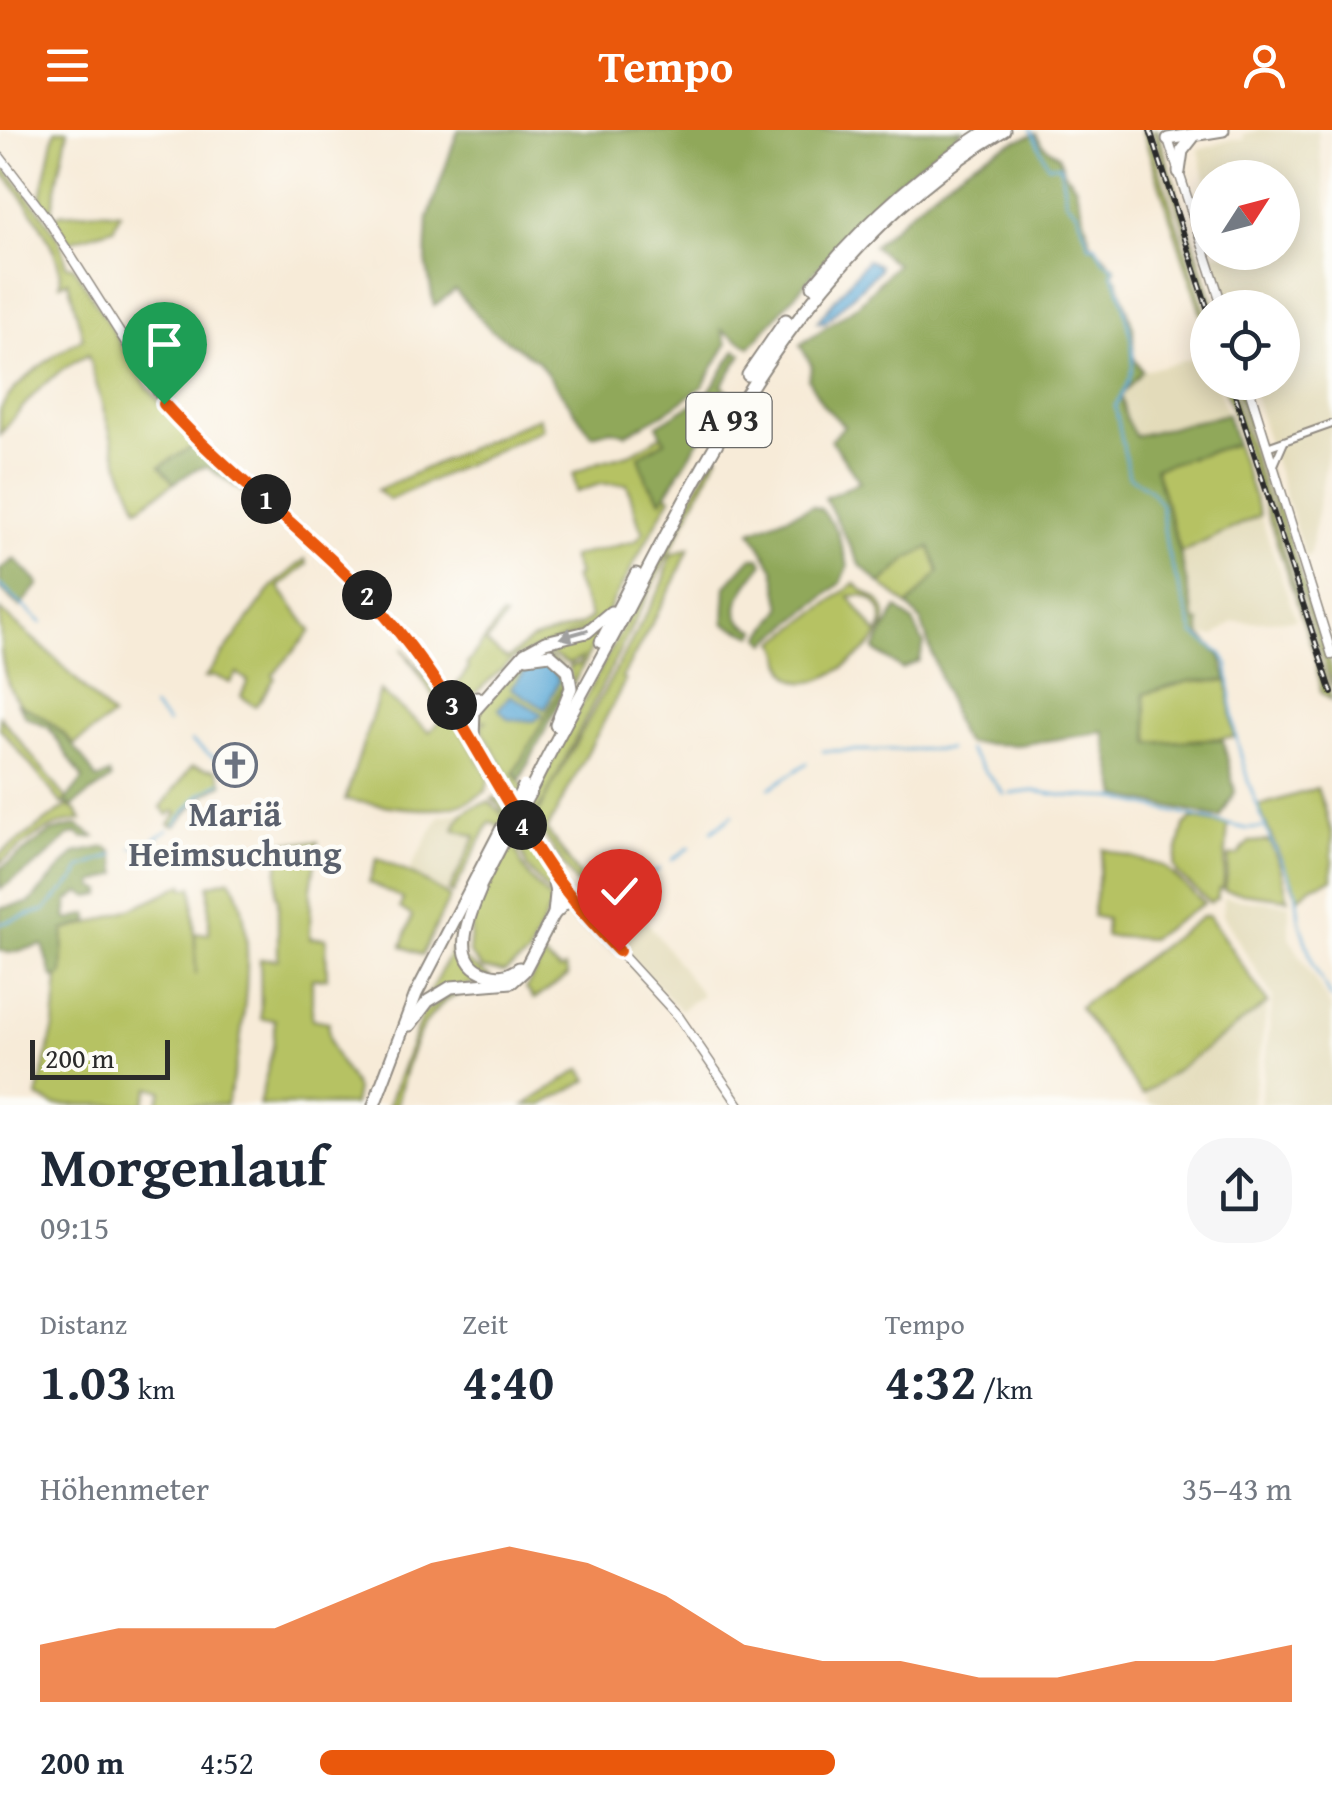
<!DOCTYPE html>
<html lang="de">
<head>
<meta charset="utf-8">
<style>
  :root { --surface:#fff; --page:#f6f6f7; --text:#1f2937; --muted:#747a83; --accent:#ea580c }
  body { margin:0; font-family:"Gentium Book Plus",serif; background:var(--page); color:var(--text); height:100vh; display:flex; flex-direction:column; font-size:38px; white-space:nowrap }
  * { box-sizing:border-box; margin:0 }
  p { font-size:32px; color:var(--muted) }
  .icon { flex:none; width:55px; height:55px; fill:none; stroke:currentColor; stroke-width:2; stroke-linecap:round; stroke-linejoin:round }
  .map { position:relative; height:975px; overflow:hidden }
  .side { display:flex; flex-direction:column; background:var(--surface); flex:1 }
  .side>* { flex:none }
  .needle { width:65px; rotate:54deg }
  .buttons { position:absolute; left:1190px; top:30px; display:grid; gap:20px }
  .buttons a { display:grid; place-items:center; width:110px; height:110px; border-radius:50%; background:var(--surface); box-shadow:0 5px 25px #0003; font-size:50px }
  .scale { position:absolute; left:30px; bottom:25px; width:140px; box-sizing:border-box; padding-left:10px; border:5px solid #2b2b2b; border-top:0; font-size:28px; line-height:35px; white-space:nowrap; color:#2b2b2b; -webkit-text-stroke:8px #fdfcf7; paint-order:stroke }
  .pin { position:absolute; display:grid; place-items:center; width:85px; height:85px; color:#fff; margin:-102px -42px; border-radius:50% 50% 50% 0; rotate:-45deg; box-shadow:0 0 10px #0007 }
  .pin .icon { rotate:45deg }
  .km { position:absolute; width:50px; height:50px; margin:-25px; border-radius:50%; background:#222; color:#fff; font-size:28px; line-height:50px; text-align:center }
  .round { display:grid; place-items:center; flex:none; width:105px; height:105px; border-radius:40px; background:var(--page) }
  .head { display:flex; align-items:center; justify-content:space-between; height:170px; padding:0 40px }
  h1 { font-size:55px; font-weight:700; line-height:75px }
  .figures { display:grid; grid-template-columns:repeat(3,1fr); gap:15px; height:170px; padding:10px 40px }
  .figures div { display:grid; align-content:center }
  .figures b { font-size:50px; font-weight:700 }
  .figures small { font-size:28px; font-weight:400 }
  .figures p { font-size:28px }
  .chart { height:280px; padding:20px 40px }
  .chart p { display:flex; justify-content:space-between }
  .chart svg { width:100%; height:180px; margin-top:10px; fill:var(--accent); opacity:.7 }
  ul { padding:0 40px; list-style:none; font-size:32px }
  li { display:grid; grid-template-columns:160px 120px 1fr; align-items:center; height:75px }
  li i { height:25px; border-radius:12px; background:var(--accent) }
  header { display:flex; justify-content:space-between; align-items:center; height:130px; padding:0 40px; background:var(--accent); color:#fff; font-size:45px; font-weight:700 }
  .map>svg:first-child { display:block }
  .built { fill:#e3dbba }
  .green { fill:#b6c264; stroke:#707648; stroke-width:2.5; fill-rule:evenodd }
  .forest { fill:#90a85a; stroke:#5e6a42; stroke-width:2.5 }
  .water { fill:#5faad7; stroke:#456a81; stroke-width:2.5 }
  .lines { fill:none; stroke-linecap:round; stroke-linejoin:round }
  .stream { stroke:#5faad7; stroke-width:2.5 }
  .tertiary-casing { stroke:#918b82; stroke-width:10 }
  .secondary-casing { stroke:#918b82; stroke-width:11 }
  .motorway-casing { stroke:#918b82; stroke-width:15 }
  .tertiary { stroke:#fff; stroke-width:6 }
  .secondary { stroke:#fff; stroke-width:8 }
  .motorway { stroke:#fff; stroke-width:11 }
  .rail-casing { stroke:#2b2b2b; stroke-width:6 }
  .rail { stroke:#fdfcf7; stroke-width:2.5; stroke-dasharray:8; stroke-linecap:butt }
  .motorway-bridge-casing { stroke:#918b82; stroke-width:15; stroke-linecap:butt }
  .motorway-bridge { stroke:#fff; stroke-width:11 }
  .oneway { fill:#a0a0a0 }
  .route-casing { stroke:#fff; stroke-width:20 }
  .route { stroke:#ea580c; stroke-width:12 }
  .labels { text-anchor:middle; stroke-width:9; stroke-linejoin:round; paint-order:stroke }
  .shield { fill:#fdfcf7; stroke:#6a6a68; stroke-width:2.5 }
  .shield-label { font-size:32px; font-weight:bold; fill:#2b2b2b }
  .worship-label { font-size:35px; font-weight:bold; fill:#5b616d; stroke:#fdfcf7 }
</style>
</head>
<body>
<header><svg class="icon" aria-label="menu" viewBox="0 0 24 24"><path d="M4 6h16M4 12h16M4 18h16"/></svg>Tempo<svg class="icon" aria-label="person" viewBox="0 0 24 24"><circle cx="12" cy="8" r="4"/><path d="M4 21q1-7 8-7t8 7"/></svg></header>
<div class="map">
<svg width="1332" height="975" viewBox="0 0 1332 975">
  <rect width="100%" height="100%" fill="#fdfcf7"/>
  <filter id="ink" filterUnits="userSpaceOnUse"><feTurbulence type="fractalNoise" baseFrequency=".01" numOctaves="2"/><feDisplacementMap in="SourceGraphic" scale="20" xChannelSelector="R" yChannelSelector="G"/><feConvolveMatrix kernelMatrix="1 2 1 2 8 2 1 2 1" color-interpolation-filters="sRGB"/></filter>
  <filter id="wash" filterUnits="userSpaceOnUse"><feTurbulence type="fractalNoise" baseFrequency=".0048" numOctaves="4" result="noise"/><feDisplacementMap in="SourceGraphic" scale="40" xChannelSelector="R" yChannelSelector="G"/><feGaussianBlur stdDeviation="2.25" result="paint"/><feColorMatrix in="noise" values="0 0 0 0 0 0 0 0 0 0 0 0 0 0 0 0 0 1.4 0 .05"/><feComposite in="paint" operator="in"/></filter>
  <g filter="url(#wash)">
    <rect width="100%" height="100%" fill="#f7ebd8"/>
    <!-- built -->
    <g class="built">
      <polygon points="1259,0 1317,0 1332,112 1332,297 1310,425 1305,428 1250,253 1282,252 1282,178 1227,177 1212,123 1282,122 1282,48 1208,48 1207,105 1196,62 1206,63 1207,60 1199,20 1233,9 1244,10 1244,4"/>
      <polygon points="1207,225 1208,252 1217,253 1227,284 1135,307 1126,289 1121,265 1142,241"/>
      <polygon points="1260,385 1296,490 1233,492 1215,506 1200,505 1191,480 1181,423"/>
      <polygon points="463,682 454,700 476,706 447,764 409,741 440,686"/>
      <polygon points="628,766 702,865 680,880 598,790"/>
      <polygon points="1224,768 1289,774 1289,807 1332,880 1332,944 1327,975 1260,975 1273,868 1223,785"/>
      <polygon points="1268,873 1252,975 1150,975 1143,965"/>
    </g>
    <!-- green -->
    <g class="green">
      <polygon points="55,0 68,0 51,83 40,71"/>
      <polygon points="1142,0 1147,0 1207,188 1207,202"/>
      <polygon points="1153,0 1157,0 1214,177 1210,177"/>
      <path d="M0,32C19,56 66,105 66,135L73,136L148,258L204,321L161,337L174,353L138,378L119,334L88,225C50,242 25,273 0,305C0,298 0,287 0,281C10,254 59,221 83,208L68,151L60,154C64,121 22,65 0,40Z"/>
      <polygon points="101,81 120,83 114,98 67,112 54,88 60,84"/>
      <polygon points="1223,253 1229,253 1332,571 1321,562 1315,526"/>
      <polygon points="1234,253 1238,253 1332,540 1332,557"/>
      <polygon points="539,287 543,299 389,370 377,360"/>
      <polygon points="663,305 666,311 647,351 661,370 666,363 671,367 605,486 589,498 514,528 469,569 457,554 469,538 467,534 502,486 505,488 486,513 507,529 531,510 578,496 591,488 574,448 578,445 571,427 636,411 644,401 640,397 627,354 600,354 576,362 573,344 596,333 632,323"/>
      <polygon points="1236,314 1260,385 1181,423 1155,338"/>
      <polygon points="714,325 718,326 545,669 536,682 529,681 483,602 481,594 486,591 480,590 477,580 527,529 549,527 562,537 566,561 561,559 514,643 532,669"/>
      <polygon points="930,416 940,442 908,476 881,454 908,429"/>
      <polygon points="689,418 675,451 622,548 625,551 547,700 583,751 576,754 534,690 663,453 671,425"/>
      <polygon points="305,429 307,434 279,457 311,501 273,545 275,548 258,573 255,576 241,566 248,551 237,543 230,553 215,546 205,548 273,456"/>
      <path d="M855,453C865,466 884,466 886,486C889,511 821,561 798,551C780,543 785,525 776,512ZM862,465C881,471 887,487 878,505L849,466Z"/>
      <path d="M0,480L54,527L112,587L74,615C59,596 43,587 23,576C0,558 0,512 0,480Z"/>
      <polygon points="606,492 572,556 569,537 580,534 582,528 569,534 538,518"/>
      <path d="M402,518L434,557L489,647L486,661C445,692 392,675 345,670L380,561L429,602L446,585Z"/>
      <polygon points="1190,551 1228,551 1234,607 1150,613 1144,564"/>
      <polygon points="0,586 67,669 62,674 0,598"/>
      <polygon points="192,636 217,640 223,654 201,667 175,696 169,694 177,683 174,681 168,685 161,677"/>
      <polygon points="1317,658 1332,703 1332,749 1313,756 1298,768 1258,676"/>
      <polygon points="495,667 502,672 550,748 553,768 527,737 518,708 499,675 492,669"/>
      <path d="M489,672C510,685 514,714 522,735C528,748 543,761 552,773L528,826L504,842L483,839L469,823L472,787L509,715L497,694L490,692L453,763L449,761L476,706L454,700C459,683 471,675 489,672Z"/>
      <path d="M67,676L76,680L82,690C48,692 26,714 0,733V724Z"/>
      <polygon points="1192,688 1228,695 1223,759 1219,759 1217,769 1210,773 1178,744 1174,736 1184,696"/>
      <polygon points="1269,711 1280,735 1288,769 1225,761 1229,726 1238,725 1249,712"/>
      <path d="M280,712H318L311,759L310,808H326L327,848L312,849V889L329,892C326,921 344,935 356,959L353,975H259L273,917L275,890L261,889L260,829H278V767L276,765Z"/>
      <polygon points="1103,719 1164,736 1204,773 1150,809 1105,806 1106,789 1092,786"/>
      <polygon points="377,728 416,746 450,767 422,825 402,816 412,786 400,778 403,769 369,752"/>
      <path d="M230,749C262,794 242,923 226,975H157L162,961L150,957L143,975H55L37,967L54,896L58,847L62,844L64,800C106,791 145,774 183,754L184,758L192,757L193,762L196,845L195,804L209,803V755Z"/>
      <polygon points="1203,786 1209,786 1268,873 1142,965 1079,877"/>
      <polygon points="462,800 463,824 455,821 454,829 461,828 491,848 428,866"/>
      <polygon points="544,827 560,840 565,838 568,846 534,869 526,858"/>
      <path d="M459,857L460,864C419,878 405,938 397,975H388L423,883Z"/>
      <polygon points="581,939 588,950 542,975 525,975"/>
    </g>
    <!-- forest -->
    <g class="forest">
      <polygon points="458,0 963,0 883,63 750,217 722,200 727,214 702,257 663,284 626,304 611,300 592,305 538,231 491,200 455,160 434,176 426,131 428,88"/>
      <path d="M1036,4L1042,14L1058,25L1065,43L1075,55L1091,113L1115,138L1113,144L1117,149L1133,198V226L1142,241L1121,266L1126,289L1135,306L1227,284L1236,314L1155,338L1180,423L1195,491L1200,492V505L1221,526L1228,551H1190L1144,564L1150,613L1223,609L1235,662L1220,688L1118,666L1104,602L1018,615L966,613L959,604L921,491L908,476L939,442L930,417L908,429L881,454L860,435L825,368L860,352L831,310L844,296L823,275L808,249L812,236L800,215L858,175L896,134L873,116C921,72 972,21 1036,4Z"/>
      <polygon points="736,220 742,224 722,255 729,262 662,370 647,351 639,326 665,311 657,295 706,266"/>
      <polygon points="191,317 204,321 248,358 243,362 207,337 196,339 174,353 160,336"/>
      <polygon points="812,376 821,379 837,400 848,436 841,453 767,513 761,507 782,478 774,439 751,401"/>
      <path d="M751,428H760L763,434C747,455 717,487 757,500L754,506L725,494L724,490L726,456Z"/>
      <polygon points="15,429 39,454 20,477 0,459 0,440"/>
      <polygon points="897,478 913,492 924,514 919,531 902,539 874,520"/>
      <polygon points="561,559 565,561 520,650 514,643"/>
      <path d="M18,574C57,590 76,616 97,650L109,644L111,649C98,660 86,663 74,676L64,673L83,649L49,598L26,587Z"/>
      <polygon points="77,695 95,707 83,708 77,703 68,706 42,731 0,759 0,739 51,702"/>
      <polygon points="106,717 113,722 118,744 94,753 94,757 102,761 102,765 90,767 80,762 68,771 66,788 70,790 88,784 90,792 64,800 62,845 54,848 52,845 43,815 9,823 0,820 0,778 29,773 75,723"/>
    </g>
    <!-- water -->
    <g class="water">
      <polygon points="867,130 879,135 879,140 825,192 817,192"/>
      <polygon points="542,532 551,536 559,551 545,579 511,558 528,538"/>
      <polygon points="510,565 541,583 542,585 534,591 508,589 499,579"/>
    </g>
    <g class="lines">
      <!-- stream -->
      <g class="stream">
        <path d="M1031,0L1048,35H1060L1066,71L1077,81L1090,116L1095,115L1104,130L1114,138L1112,143C1122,157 1133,212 1133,230C1133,246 1123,262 1115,276L1129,346L1150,360L1161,375L1167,420L1194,504L1222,524L1228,536L1235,603L1248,651L1270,709L1296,760L1299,789L1313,835L1332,869"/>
        <polyline points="0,455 42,493"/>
        <polyline points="153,577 168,593"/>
        <polyline points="191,611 216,629"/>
        <polyline points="968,620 1004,664"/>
        <polyline points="823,621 948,619"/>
        <polyline points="770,658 807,633"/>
        <polyline points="1010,664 1033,661 1066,666 1114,668 1247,699 1262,698"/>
        <polyline points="175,694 199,665 221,652"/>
        <polyline points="712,701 733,685"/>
        <polyline points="151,712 168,700"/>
        <polyline points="132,718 146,714"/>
        <polyline points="672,730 690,717"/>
        <polyline points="628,762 659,739"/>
        <polyline points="0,794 45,780 78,746 80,738 114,725"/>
        <polyline points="1329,975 1332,959"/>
      </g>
    </g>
  </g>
  <g filter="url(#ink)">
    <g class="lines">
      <!-- tertiary casing -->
      <g class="tertiary-casing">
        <g id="tertiary">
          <polyline points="1267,317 1332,294"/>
          <polyline points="1273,337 1284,312"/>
        </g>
      </g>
      <!-- secondary casing -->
      <g class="secondary-casing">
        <g id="secondary">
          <polyline points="1168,9 1223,178"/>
          <polyline points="0,27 46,87 165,274 209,321 340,437 420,529 459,585 553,744 590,790 679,887 739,975"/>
          <polyline points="1247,252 1332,525"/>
        </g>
      </g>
      <!-- motorway casing -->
      <g class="motorway-casing">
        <g id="motorway">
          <polyline points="1168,9 1223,0"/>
          <polyline points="1179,42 1182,21 1193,7"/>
          <path d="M813,156C863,94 922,42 988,0"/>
          <polyline points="748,245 786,190"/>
          <polyline points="601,512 636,444"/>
          <polyline points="527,527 550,524 568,540 571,558 556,595"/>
          <polyline points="443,560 461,572 473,570"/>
          <polyline points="459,585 477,567"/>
          <polyline points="473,608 474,581 525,523 545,512 587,502 611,482"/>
          <path d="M529,664C560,600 596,539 629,476C723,294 821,107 1004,0"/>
          <polyline points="553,744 556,764 554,784"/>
          <path d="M480,760C469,786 448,833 488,844C500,848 509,845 519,838"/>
          <polyline points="475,766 505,708"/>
          <polyline points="410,895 428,871 451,857 512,852 524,841 554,784 571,767"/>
          <polyline points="374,975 416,864 501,700"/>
        </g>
      </g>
      <!-- tertiary -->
      <use href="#tertiary" class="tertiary"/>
      <!-- secondary -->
      <use href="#secondary" class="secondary"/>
      <!-- motorway -->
      <use href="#motorway" class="motorway"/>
      <!-- rail casing -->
      <g class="rail-casing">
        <g id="rail">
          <polyline points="1150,0 1208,180"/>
          <polyline points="1231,252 1332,563"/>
        </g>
      </g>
      <!-- rail -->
      <use href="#rail" class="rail"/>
      <!-- motorway-bridge casing -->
      <g class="motorway-bridge-casing">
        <g id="motorway-bridge">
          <polyline points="501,700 524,656"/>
          <polyline points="505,708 529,664"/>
        </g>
      </g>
      <!-- motorway-bridge -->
      <use href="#motorway-bridge" class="motorway-bridge"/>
    </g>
    <!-- one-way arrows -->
    <defs><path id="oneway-solid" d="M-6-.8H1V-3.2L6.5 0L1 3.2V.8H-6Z" transform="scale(2.5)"/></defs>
    <use class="oneway" href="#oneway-solid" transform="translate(574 504) rotate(164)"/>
  </g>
  <g class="lines" filter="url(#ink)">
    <!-- route casing -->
    <g class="route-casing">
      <path id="route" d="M164,274C238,356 330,416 399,502C459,576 497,662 550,739C571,769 594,795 619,821"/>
    </g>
    <!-- route -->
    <use href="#route" class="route"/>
  </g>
  <!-- icons -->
  <defs>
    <g id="church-ring" transform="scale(2.25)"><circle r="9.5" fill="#fdfcf7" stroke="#6b7280" stroke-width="1.5"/><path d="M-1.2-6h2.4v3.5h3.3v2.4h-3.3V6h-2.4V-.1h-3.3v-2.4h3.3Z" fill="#6b7280"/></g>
  </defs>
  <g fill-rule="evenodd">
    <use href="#church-ring" x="235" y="635"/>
  </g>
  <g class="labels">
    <!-- shield labels -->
    <rect class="shield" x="686.5" y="263" width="85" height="54" rx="8"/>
    <g class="shield-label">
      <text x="729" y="301">A 93</text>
    </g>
    <!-- worship labels -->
    <g class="worship-label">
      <text x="235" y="696">Mariä<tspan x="235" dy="40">Heimsuchung</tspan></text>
    </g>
  </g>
</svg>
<div class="buttons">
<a><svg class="needle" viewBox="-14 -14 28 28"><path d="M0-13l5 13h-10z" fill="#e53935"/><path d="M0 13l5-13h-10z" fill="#747a83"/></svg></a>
<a><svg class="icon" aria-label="locate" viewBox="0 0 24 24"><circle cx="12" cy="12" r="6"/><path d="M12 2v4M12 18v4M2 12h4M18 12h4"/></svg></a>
</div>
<div class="scale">200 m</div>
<div class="pin" style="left:164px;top:274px;background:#1e9e55"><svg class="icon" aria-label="arrive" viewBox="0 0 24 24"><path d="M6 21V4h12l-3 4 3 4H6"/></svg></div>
<div class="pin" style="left:619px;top:821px;background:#d93025"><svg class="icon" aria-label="check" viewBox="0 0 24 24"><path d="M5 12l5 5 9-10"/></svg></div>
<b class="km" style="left:266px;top:369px">1</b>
<b class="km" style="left:367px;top:465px">2</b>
<b class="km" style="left:452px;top:575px">3</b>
<b class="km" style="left:522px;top:695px">4</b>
</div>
<section class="side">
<div class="head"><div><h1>Morgenlauf</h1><p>09:15</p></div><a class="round"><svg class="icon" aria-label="share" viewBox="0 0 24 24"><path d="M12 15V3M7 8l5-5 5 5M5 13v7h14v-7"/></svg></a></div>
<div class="figures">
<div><p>Distanz</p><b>1.03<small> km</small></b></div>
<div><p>Zeit</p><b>4:40</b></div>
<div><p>Tempo</p><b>4:32<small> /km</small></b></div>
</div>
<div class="chart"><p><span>Höhenmeter</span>35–43 m</p>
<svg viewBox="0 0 160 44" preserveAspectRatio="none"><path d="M0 44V30L10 26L20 26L30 26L40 18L50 10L60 6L70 10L80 18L90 30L100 34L110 34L120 38L130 38L140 34L150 34L160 30V44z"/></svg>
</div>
<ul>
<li><b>200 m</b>4:52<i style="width:53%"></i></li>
</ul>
</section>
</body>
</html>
